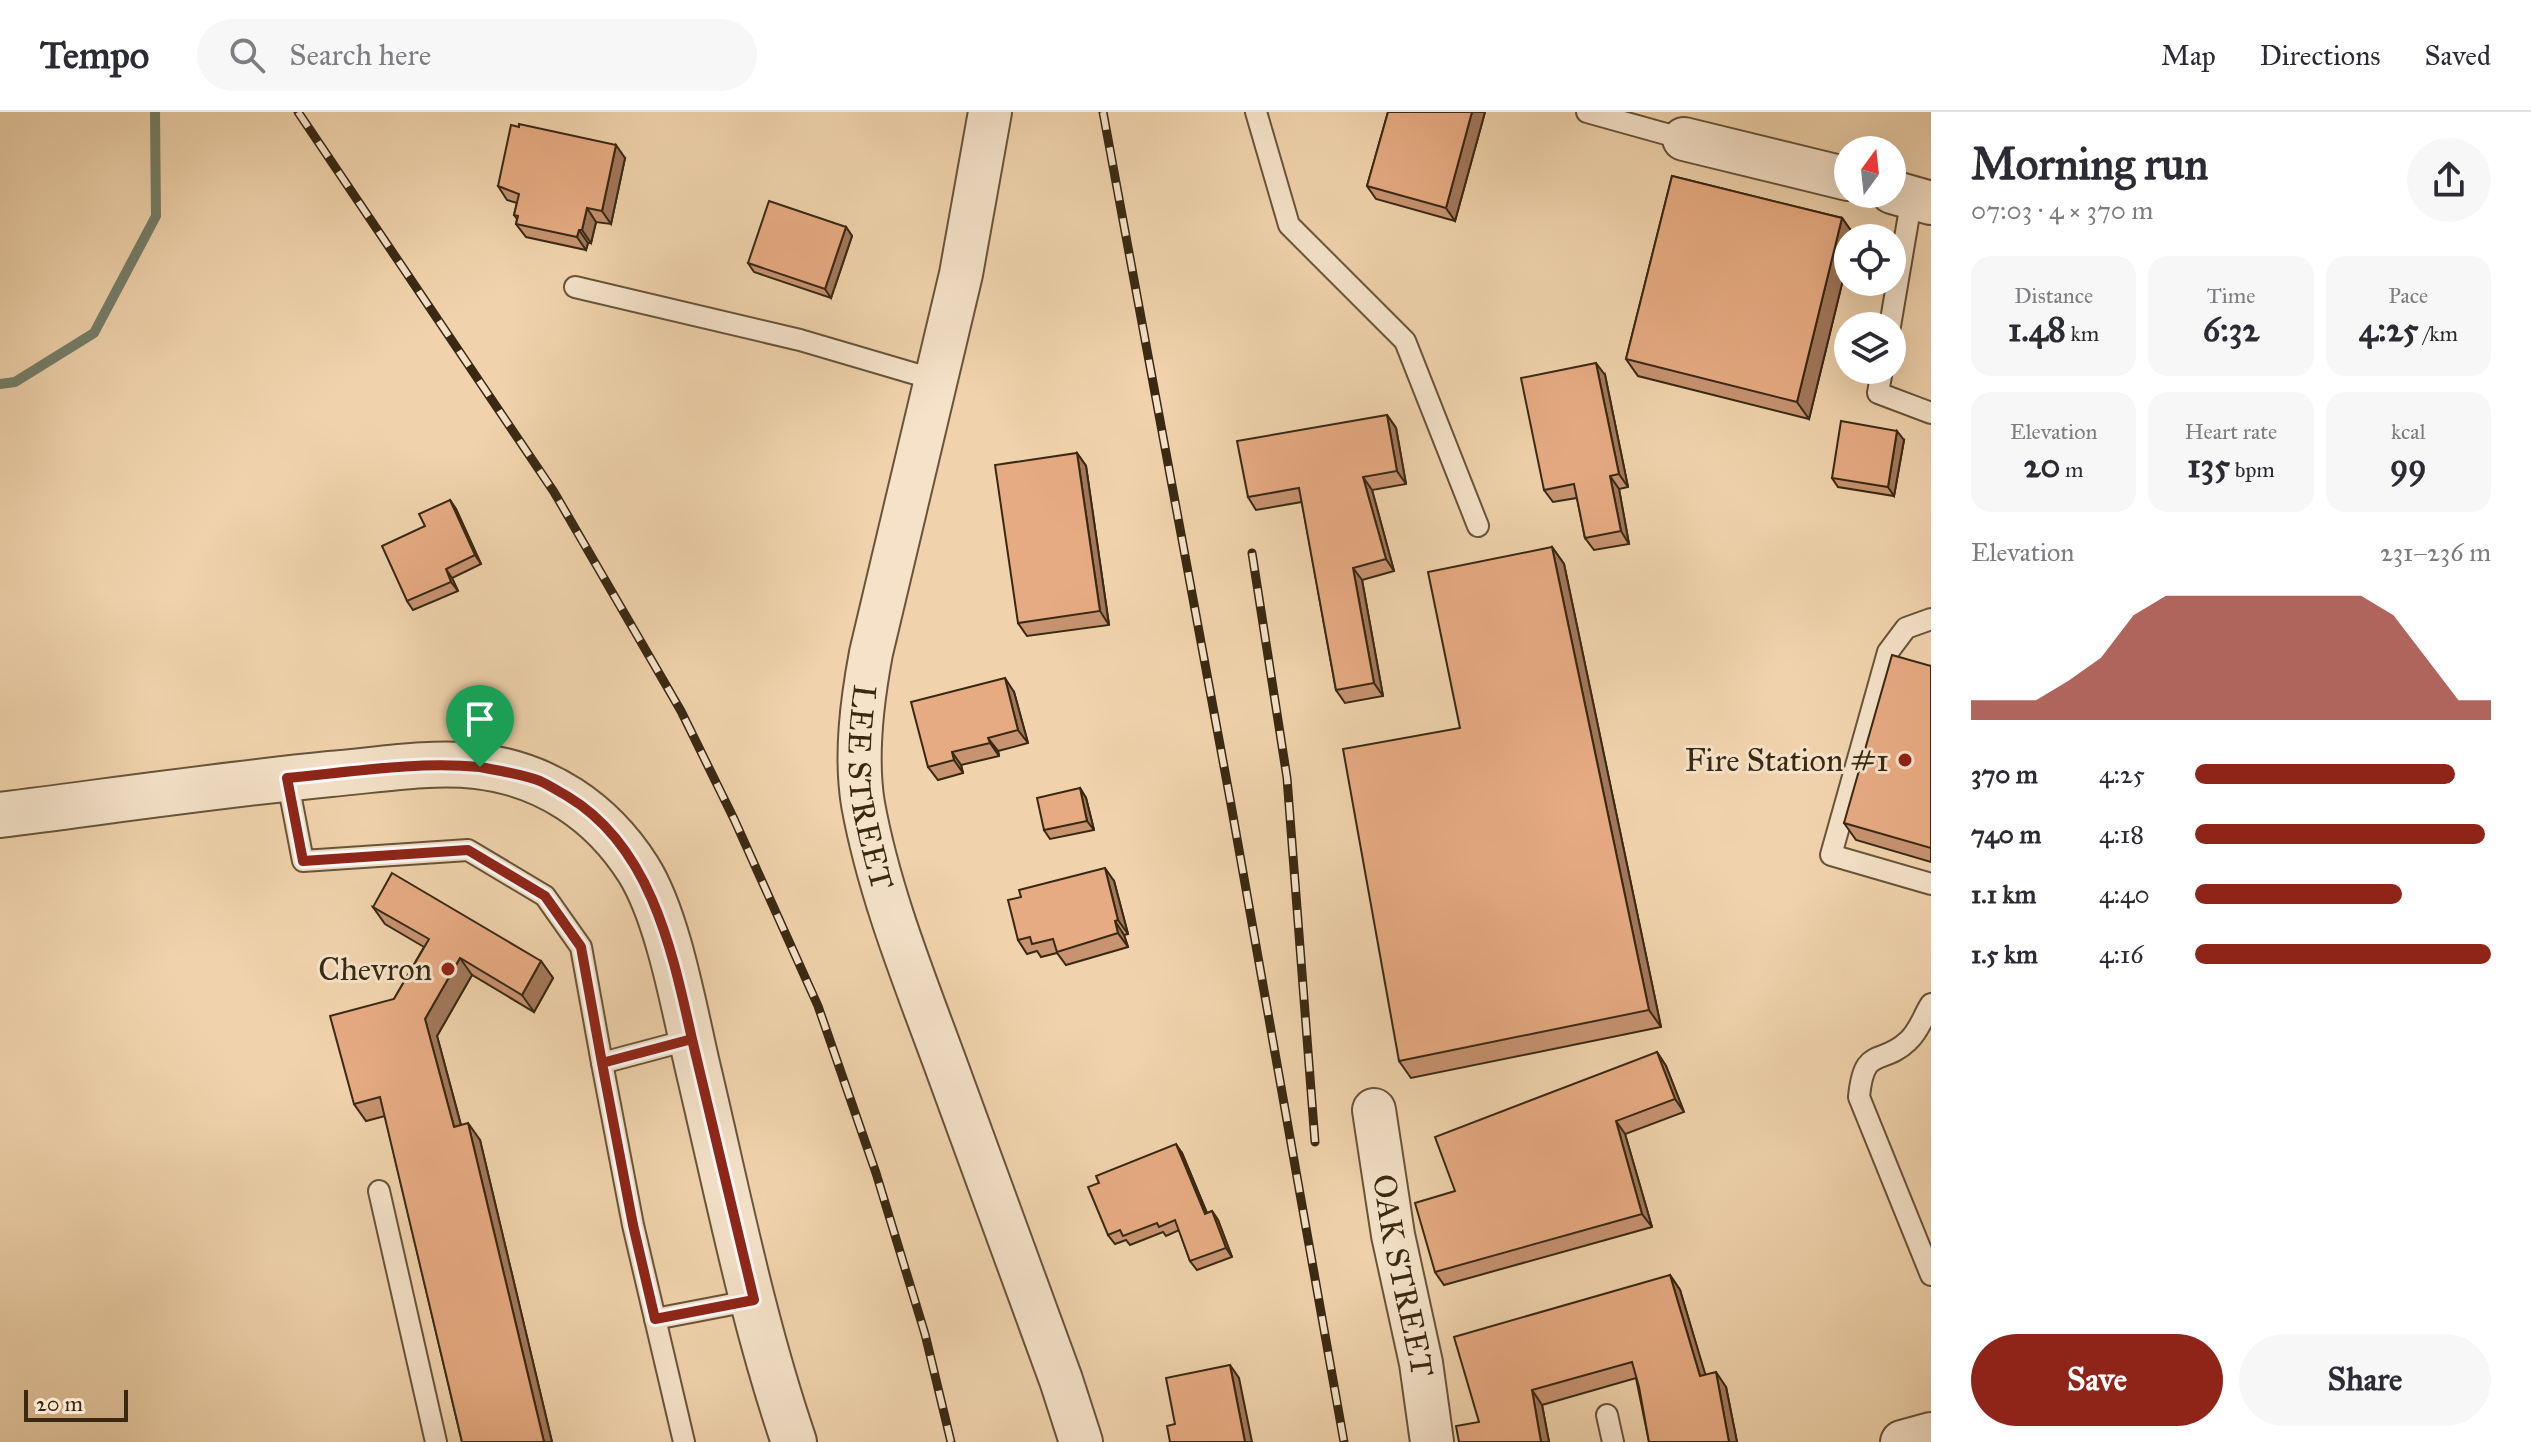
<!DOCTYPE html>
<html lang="en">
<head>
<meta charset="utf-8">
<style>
  :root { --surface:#fff; --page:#f7f7f7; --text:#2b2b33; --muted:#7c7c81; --line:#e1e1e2; --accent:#8f2418 }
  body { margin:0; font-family:"IM FELL Great Primer",serif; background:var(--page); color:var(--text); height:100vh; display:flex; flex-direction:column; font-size:30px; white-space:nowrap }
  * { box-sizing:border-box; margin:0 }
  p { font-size:26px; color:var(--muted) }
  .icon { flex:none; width:44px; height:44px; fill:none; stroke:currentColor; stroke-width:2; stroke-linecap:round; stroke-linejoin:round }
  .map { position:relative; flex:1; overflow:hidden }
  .details { display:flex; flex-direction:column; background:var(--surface); width:600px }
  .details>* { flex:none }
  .needle { width:52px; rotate:15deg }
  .buttons { position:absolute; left:1834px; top:24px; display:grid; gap:16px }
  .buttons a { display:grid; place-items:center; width:72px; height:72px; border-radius:50%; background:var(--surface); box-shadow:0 8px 32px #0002; font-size:40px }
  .scale { position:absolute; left:24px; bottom:20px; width:104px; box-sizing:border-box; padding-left:8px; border:4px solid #392913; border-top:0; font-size:22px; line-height:28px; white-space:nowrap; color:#392913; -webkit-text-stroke:6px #f5e2c9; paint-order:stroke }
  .pin { position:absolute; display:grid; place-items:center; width:68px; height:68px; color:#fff; margin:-82px -34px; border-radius:50% 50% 50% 0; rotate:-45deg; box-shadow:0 0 8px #0007 }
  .pin .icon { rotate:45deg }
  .round { display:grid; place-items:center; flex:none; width:84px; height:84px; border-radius:42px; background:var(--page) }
  .summary { display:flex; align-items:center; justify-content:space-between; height:136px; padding:0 40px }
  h1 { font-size:44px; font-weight:700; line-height:60px }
  .metrics { display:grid; grid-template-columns:repeat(3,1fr); gap:12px; height:136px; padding:8px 40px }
  .metrics div { display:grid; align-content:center; border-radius:20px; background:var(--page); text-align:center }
  .metrics b { font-size:34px; font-weight:700 }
  .metrics small { font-size:22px; font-weight:400 }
  .metrics p { font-size:22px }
  .chart { height:224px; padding:16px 40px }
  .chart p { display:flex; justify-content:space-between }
  .chart svg { width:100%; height:144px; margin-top:8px; fill:var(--accent); opacity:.7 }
  .action { display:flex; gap:16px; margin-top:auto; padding:16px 40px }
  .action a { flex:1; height:92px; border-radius:48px; background:var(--accent); color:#fff; font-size:32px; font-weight:700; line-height:92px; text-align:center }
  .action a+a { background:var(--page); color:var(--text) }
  ul { padding:0 40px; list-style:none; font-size:26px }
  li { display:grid; grid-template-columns:128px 96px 1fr; align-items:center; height:60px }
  li i { height:20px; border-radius:10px; background:var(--accent) }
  header { display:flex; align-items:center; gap:48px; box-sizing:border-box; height:112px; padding:0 40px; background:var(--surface); border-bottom:2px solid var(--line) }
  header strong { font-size:38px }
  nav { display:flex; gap:44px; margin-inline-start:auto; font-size:28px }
  .search { width:560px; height:72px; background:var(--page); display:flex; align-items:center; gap:20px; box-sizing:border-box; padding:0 28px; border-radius:44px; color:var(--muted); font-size:30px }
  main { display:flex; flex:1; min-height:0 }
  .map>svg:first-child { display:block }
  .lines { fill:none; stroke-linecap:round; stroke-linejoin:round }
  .stream { stroke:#747f6b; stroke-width:10 }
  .service-casing { stroke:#675439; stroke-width:24 }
  .minor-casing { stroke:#675439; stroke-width:46 }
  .tertiary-casing { stroke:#675439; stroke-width:48 }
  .service { stroke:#f5e2c9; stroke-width:20 }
  .minor { stroke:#f5e2c9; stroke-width:42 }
  .tertiary { stroke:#f5e2c9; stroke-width:44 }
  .rail-casing { stroke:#392913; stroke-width:9 }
  .rail { stroke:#f5e2c9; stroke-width:6; stroke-dasharray:18; stroke-linecap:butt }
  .wall { fill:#c79371; stroke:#392913; stroke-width:2 }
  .shaded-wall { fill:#a2785c; stroke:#392913; stroke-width:2 }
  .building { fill:#e7ab83; stroke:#392913; stroke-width:2 }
  .route-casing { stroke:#fff; stroke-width:16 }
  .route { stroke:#8f2418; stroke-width:10 }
  .poi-dot { fill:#8f2418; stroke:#f5e2c9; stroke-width:3 }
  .labels { text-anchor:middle; stroke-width:6; stroke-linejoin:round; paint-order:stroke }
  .poi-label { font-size:32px; fill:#392913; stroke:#f5e2c9; text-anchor:end }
  .street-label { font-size:32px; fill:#392913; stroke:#f5e2c9 }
</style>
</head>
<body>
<header>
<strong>Tempo</strong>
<div class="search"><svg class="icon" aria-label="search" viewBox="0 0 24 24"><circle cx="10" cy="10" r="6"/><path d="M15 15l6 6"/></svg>Search here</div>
<nav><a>Map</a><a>Directions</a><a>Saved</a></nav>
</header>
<main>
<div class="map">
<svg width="1931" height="1330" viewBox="0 0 1931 1330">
  <rect width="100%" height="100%" fill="#f0d3ac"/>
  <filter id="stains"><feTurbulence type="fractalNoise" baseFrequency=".0025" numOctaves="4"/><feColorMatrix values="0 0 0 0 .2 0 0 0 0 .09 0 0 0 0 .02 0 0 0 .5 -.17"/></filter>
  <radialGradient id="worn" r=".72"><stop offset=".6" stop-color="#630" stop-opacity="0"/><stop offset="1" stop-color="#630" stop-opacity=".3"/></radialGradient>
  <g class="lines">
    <!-- stream -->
    <polyline class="stream" points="0,272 15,270 94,221 156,104 155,0"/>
    <!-- service casing -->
    <g class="service-casing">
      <g id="service">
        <polyline points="1256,0 1289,113 1405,229 1478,414"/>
        <polyline points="1587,0 1684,27"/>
        <polyline points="575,175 800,228 936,268"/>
        <polyline points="1890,214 1912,85"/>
        <polyline points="1882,258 1878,281 1931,301"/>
        <polyline points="1931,507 1906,516 1888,540 1831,743 1931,772"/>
        <polyline points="287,666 303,749 468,738 545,784 581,835 602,951 692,927"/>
        <path d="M1931,892C1923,904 1920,918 1908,929C1881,955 1864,932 1859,985L1931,1163"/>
        <polyline points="602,951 633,1113 684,1330"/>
        <polyline points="379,1079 436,1330"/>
        <polyline points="655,1207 754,1188"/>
        <polyline points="1607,1303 1613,1330"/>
      </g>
    </g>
    <!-- minor casing -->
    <g class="minor-casing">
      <g id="minor">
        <path id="s1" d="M990,0L961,162L871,541C862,589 855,643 863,692C879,780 913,864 944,948C983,1054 1022,1161 1061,1268L1081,1330"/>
        <polyline points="1684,27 1848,67"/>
        <polyline points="1892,80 1931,91"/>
        <path id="s2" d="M1374,998L1393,1123L1421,1251L1432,1330"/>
        <polyline points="1902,1330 1931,1322"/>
      </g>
    </g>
    <!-- tertiary casing -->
    <g class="tertiary-casing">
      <path id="tertiary" d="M0,703C110,689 220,673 330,662C378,658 428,649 477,654C545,662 601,699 638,757C668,804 684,896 697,952C727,1078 752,1207 794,1330"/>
    </g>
    <!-- service -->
    <use href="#service" class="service"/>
    <!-- minor -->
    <use href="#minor" class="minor"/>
    <!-- tertiary -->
    <use href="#tertiary" class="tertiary"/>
    <!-- rail casing -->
    <g class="rail-casing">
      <g id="rail">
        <polyline points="298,0 554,380 681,599 734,707 818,894 876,1061 925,1222 951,1330"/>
        <polyline points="1103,0 1230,687 1344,1330"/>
        <polyline points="1252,441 1287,666 1315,1030"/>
      </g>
    </g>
    <!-- rail -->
    <use href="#rail" class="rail"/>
  </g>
  <!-- wall -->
  <g class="wall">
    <polygon points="1388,0 1485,0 1455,109 1376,87 1367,74"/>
    <polygon points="625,46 611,112 596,110 591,131 588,131 586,138 526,125 516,112 517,107 514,103 517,91 507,88 498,74"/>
    <polygon points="1672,64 1842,106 1854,123 1853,126 1848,126 1848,147 1809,307 1638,264 1626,247"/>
    <polygon points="846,115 852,124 831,186 754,160 748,151"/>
    <polygon points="1605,263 1628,375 1619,377 1629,432 1594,438 1585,426 1577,386 1553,390 1544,378"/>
    <polygon points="1387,303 1396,316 1406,372 1372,378 1394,459 1362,468 1383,584 1345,591 1336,578 1302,390 1256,398 1248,385"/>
    <polygon points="1904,328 1894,384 1838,375 1832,366"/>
    <polygon points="1077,341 1086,354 1109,513 1027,524 1018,511"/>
    <polygon points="450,388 456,397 481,452 452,466 458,479 413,498 407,489 425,414"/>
    <polygon points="1552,435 1564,452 1661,915 1411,966 1399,949 1460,616"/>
    <polygon points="1931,554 1931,750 1856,728 1844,711"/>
    <polygon points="1014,580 1028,631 998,639 999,644 961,653 963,661 938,668 928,655"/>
    <polygon points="1080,676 1086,686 1094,718 1050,727 1044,718"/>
    <polygon points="1114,769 1128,822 1124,823 1128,835 1066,853 1057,841 1041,845 1037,839 1027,842 1018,828"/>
    <polygon points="373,795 541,849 553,866 534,900 472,863 437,924 461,1013 480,1028 552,1330 462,1330 385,1004 366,1009 354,992 394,887 424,835 385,812"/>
    <polygon points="1657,940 1666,954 1684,1000 1625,1022 1652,1115 1444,1173 1435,1160 1455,1079"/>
    <polygon points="1182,1041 1207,1101 1212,1099 1218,1108 1232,1145 1197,1158 1190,1149 1179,1118 1166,1124 1163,1120 1130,1133 1126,1128 1115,1132 1108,1123"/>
    <polygon points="1670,1163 1680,1178 1705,1263 1726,1275 1737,1330 1649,1330 1636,1266 1542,1293 1549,1330 1459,1330 1479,1310"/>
  </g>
  <!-- shaded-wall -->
  <g class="shaded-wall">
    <polygon points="1472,0 1485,0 1455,109 1446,96"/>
    <polygon points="616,33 625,46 611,112 602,99"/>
    <polygon points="587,96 596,110 591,131 582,118"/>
    <polygon points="1842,106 1854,123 1853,126 1848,126 1848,147 1809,307 1797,290"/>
    <polygon points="846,115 852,124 831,186 825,177"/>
    <polygon points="579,118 588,131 586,138 577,125"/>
    <polygon points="1596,251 1605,263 1628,375 1619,362"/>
    <polygon points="1387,303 1396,316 1406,372 1397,359"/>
    <polygon points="1897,319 1904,328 1894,384 1888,375"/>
    <polygon points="1077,341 1086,354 1109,513 1100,499"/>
    <polygon points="1610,364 1619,377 1629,432 1621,419"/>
    <polygon points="1363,365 1372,378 1394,459 1386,447"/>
    <polygon points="450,388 456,397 481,452 475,443"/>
    <polygon points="1552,435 1564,452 1661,915 1649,898"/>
    <polygon points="1353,456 1362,468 1383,584 1374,571"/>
    <polygon points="446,457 452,466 458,479 451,470"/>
    <polygon points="1005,566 1014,580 1028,631 1018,618"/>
    <polygon points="988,626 998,639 999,644 990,631"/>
    <polygon points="952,640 961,653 963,661 954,648"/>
    <polygon points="1080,676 1086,686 1094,718 1087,709"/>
    <polygon points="1105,756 1114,769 1128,822 1118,808"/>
    <polygon points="1115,809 1124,823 1128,835 1118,821"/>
    <polygon points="460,846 472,863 437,924 466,1032 454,1015 425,907"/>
    <polygon points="541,849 553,866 534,900 522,883"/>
    <polygon points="1657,940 1666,954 1684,1000 1675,987"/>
    <polygon points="1616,1009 1625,1022 1652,1115 1642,1102"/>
    <polygon points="468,1011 480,1028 552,1330 544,1330"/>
    <polygon points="1176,1032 1182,1041 1211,1111 1205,1102"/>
    <polygon points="1212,1099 1218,1108 1232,1145 1226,1136"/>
    <polygon points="1670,1163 1680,1178 1710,1278 1700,1264"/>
    <polygon points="1230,1253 1239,1266 1252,1330 1245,1330"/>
    <polygon points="1716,1260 1726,1275 1737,1330 1729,1330"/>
    <polygon points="1532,1278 1542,1293 1549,1330 1541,1330"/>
  </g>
  <!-- building -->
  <g class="building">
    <polygon points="1388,0 1472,0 1446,96 1367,74"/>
    <polygon points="519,12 616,33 602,99 587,96 582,118 579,118 577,125 516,112 518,104 514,103 519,82 498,74 511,13 519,15"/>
    <polygon points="1672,64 1842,106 1797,290 1626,247"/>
    <polygon points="769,89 846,115 825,177 748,151"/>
    <polygon points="1596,251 1619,362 1610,364 1621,419 1585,426 1574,372 1544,378 1521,266"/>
    <polygon points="1387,303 1397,359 1363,365 1386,447 1353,456 1374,571 1336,578 1299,376 1248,385 1237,329"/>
    <polygon points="1841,309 1897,319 1888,375 1832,366"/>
    <polygon points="1077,341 1100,499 1018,511 995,353"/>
    <polygon points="450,388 475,443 446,457 451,470 407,489 382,434 425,414 419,402"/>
    <polygon points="1552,435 1649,898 1399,949 1343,637 1460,616 1428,460"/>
    <polygon points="1892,543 1931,554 1931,736 1844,711"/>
    <polygon points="1005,566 1018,618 988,626 990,631 952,640 954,648 928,655 911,590"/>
    <polygon points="1080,676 1087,709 1044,718 1037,686"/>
    <polygon points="1105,756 1118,808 1115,809 1118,821 1057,840 1053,827 1032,832 1030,825 1018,828 1008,788 1021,785 1019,778"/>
    <polygon points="392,761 541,849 522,883 460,846 425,907 454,1015 468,1011 544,1330 462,1330 380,985 354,992 330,904 394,887 429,827 373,795"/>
    <polygon points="1657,940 1675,987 1616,1009 1642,1102 1435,1160 1415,1091 1455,1079 1435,1025"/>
    <polygon points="1176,1032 1205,1102 1212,1099 1226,1136 1190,1149 1175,1108 1159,1115 1157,1111 1123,1124 1120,1118 1108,1123 1088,1075 1099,1071 1096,1064"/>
    <polygon points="1670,1163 1700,1264 1716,1260 1729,1330 1649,1330 1639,1275 1632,1250 1532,1278 1541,1330 1459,1330 1456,1314 1479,1310 1454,1225"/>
    <polygon points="1230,1253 1245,1330 1170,1330 1167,1314 1175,1312 1166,1266"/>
  </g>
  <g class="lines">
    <!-- route casing -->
    <g class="route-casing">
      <path id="route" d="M480,655C416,649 351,660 287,666L303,749L468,738L545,784L581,835L602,951L692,927L754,1188L655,1207L633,1113L602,951L692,927C672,838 651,734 567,684C558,679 549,673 540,669C521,662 500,659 480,655"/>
    </g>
    <!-- route -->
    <use href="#route" class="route"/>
  </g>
  <!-- markers -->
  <g class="poi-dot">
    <circle cx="1905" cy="648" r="8"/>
    <circle cx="448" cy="857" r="8"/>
  </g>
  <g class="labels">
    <!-- poi labels -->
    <g class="poi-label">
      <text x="1889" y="659">Fire Station #1</text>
      <text x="432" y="868">Chevron</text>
    </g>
    <!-- street labels -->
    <g class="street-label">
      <text dy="11" stroke="none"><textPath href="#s1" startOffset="690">LEE STREET</textPath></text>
      <text dy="11" stroke="none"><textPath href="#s2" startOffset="168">OAK STREET</textPath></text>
    </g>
  </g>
  <rect width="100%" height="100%" filter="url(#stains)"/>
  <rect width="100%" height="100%" fill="url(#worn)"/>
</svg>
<div class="buttons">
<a><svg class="needle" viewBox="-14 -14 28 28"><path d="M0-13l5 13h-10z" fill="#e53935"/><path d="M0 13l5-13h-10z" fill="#7c7c81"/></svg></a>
<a><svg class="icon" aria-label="locate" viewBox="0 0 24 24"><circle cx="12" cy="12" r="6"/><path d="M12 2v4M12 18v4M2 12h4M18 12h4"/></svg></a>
<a><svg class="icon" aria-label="layers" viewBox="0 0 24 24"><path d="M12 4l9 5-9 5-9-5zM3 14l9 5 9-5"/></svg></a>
</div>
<div class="scale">20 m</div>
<div class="pin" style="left:480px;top:655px;background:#1e9e55"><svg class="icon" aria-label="arrive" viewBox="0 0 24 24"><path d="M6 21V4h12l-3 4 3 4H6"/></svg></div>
</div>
<section class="details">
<div class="summary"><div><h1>Morning run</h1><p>07:03 · 4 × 370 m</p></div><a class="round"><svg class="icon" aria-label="share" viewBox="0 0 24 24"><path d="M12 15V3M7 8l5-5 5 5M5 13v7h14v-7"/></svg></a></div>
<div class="metrics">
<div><p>Distance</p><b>1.48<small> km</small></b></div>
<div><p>Time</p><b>6:32</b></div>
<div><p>Pace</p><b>4:25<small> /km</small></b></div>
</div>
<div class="metrics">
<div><p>Elevation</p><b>20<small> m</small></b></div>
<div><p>Heart rate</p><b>135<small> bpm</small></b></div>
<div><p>kcal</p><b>99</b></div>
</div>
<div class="chart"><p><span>Elevation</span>231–236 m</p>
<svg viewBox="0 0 160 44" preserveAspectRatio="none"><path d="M0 44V38L10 38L20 38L30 32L40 25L50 12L60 6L70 6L80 6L90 6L100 6L110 6L120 6L130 12L140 25L150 38L160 38V44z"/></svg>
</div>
<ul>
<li><b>370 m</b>4:25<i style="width:88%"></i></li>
<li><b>740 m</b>4:18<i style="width:98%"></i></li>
<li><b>1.1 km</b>4:40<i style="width:70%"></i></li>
<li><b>1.5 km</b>4:16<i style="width:100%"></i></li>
</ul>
<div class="action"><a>Save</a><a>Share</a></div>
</section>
</main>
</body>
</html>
